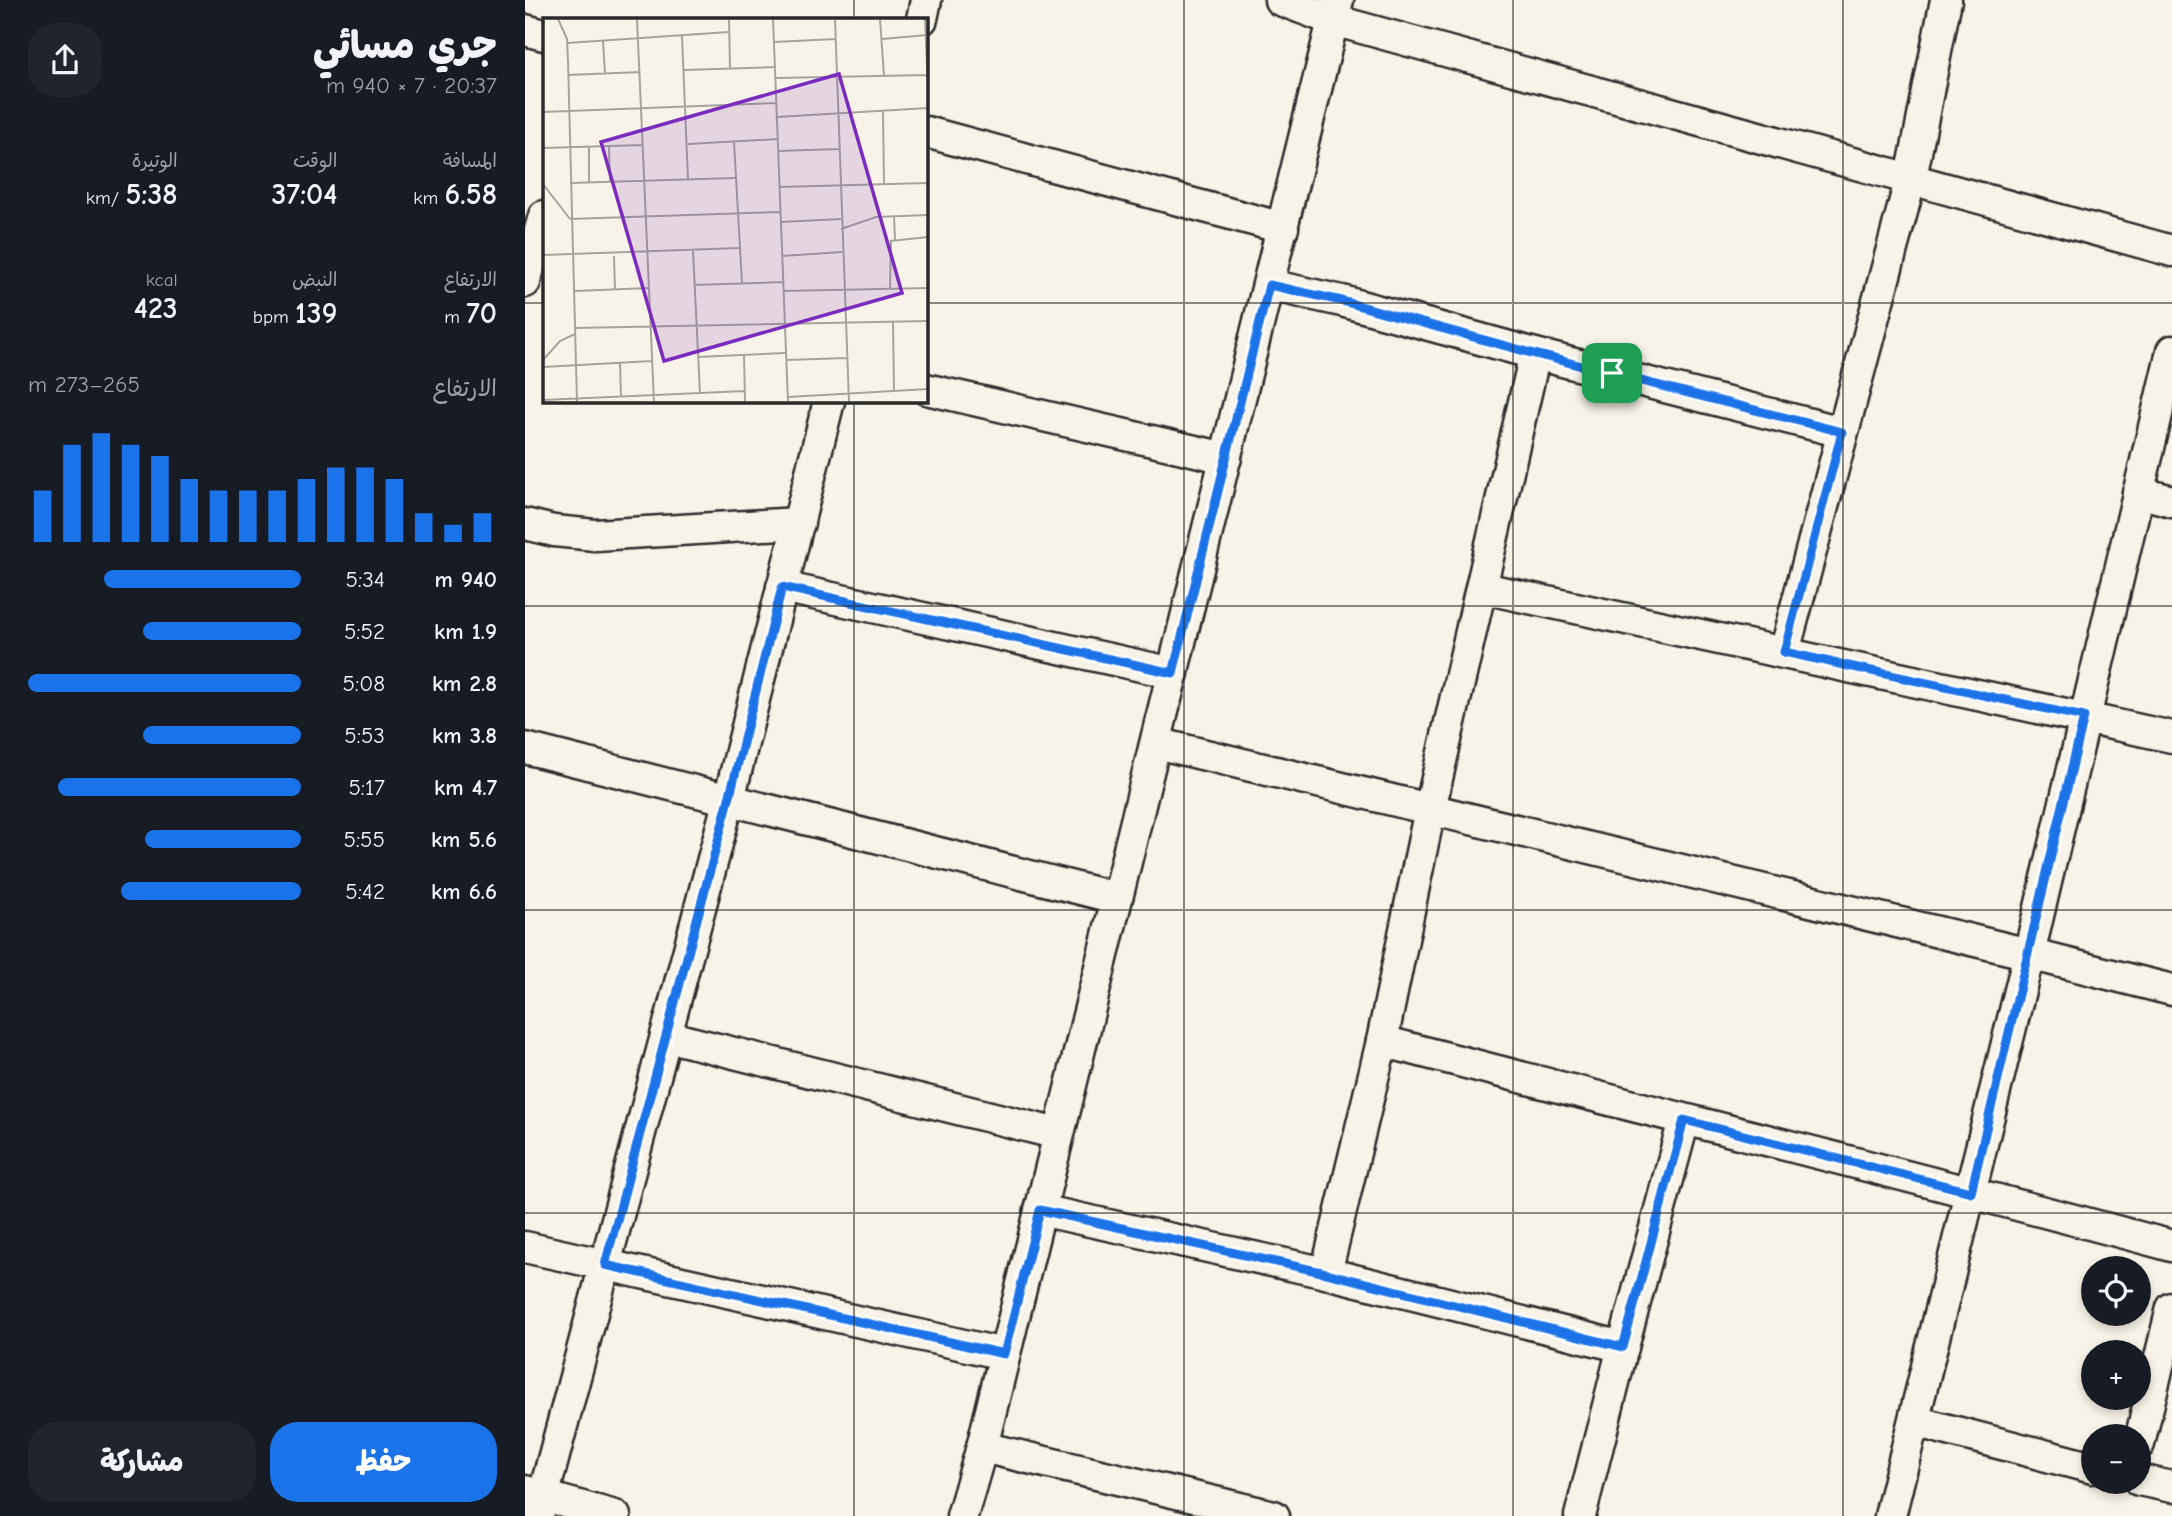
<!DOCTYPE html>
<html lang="ar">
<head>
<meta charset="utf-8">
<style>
  :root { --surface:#171b24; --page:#20242c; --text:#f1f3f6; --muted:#9ea1a6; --accent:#1a73e8 }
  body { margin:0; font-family:"Comic Neue","Playpen Sans Arabic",sans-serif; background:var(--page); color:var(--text); direction:rtl; height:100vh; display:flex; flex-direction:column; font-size:26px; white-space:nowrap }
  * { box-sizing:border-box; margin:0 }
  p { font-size:23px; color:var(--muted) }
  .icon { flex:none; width:38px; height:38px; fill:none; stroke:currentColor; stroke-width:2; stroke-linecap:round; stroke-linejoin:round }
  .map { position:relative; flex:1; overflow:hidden; direction:ltr }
  .sheet { display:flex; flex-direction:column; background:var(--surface); width:525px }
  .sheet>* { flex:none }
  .fabs { position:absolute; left:1556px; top:1256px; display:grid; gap:14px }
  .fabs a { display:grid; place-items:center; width:70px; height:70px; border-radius:50%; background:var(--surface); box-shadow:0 4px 10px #0003; font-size:35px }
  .pin { position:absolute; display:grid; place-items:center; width:60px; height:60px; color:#fff; margin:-30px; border-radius:14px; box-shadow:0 4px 10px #0006 }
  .round { display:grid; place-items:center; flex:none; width:74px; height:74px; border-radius:28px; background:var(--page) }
  .head { display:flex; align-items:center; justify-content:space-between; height:119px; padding:0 28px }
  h1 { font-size:38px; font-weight:800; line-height:52px }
  .metrics { display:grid; grid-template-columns:repeat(3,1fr); gap:10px; height:119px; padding:7px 28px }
  .metrics div { display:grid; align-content:center }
  .metrics b { font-size:30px; font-weight:800 }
  .metrics small { font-size:19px; font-weight:400 }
  .metrics p { font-size:19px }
  .chart { height:196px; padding:14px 28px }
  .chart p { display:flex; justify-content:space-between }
  .chart svg { width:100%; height:126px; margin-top:7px; stroke:var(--accent); stroke-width:6 }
  .action { display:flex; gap:14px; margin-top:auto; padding:14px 28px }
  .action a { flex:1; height:80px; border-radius:28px; background:var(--accent); color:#fff; font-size:28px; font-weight:800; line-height:80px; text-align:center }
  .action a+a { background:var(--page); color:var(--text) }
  ul { padding:0 28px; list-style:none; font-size:23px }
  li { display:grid; grid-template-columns:112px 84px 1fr; align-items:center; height:52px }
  li i { height:18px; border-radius:9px; background:var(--accent) }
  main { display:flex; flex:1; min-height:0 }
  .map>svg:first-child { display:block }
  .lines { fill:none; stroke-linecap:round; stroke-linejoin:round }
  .street-casing { stroke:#2b2b2b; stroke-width:35 }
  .street { stroke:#f7f3e8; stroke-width:30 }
  .route-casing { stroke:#fff; stroke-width:14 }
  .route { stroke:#1a73e8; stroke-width:9 }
  .grid { fill:none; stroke:#2b2b2b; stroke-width:2; stroke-opacity:0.55 }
  .inset-road { fill:none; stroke:#a5a39c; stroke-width:2 }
  .view { fill:#7b2cbf; fill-opacity:0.15; stroke:#7b2cbf; stroke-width:3.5 }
  .inset-edge { fill:none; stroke:#2b2b2b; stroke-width:3.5 }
</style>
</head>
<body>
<main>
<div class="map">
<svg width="1647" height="1516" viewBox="0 0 1647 1516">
  <rect width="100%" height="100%" fill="#f7f3e8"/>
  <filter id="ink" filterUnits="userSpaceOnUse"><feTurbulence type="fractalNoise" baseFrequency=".0143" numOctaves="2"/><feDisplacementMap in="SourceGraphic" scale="14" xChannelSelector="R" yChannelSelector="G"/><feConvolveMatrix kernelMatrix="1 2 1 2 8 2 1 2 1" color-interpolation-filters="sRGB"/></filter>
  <g filter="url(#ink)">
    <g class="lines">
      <!-- street casing -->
      <g class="street-casing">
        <g id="street">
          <polyline points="755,0 808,20 1647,251"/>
          <polyline points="397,19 401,0"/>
          <polyline points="0,30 19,35"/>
          <polyline points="401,132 758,228"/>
          <polyline points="0,282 19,216"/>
          <polyline points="744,285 817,301 1010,354 1317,432"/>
          <polyline points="401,389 701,458"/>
          <polyline points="1613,492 1647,501"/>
          <polyline points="0,524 29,531 70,535 274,523"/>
          <polyline points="257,587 648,673"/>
          <polyline points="958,588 1647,737"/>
          <polyline points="1259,652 1386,178 1421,0"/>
          <polyline points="631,743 1504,954 1647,990"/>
          <polyline points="0,748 591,898"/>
          <polyline points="141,1036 533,1134"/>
          <path d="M857,1041C1120,1110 1384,1175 1647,1246"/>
          <polyline points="515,1210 801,1273 1098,1347"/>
          <polyline points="0,1247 479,1354"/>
          <polyline points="801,1273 857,1041 905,809 1010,354"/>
          <polyline points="1389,1421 1568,1468"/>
          <polyline points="1614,1444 1647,1308"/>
          <polyline points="457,1447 749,1516"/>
          <polyline points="1614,1480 1647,1487"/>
          <polyline points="0,1491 90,1516"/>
          <polyline points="13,1516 204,799 304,401"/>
          <polyline points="437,1516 457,1447 813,0"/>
          <polyline points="1055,1516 1098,1347 1159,1120"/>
          <polyline points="1365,1516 1504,954 1647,351"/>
        </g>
      </g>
      <!-- street -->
      <use href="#street" class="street"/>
    </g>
  </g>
  <g class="lines" filter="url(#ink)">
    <!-- route casing -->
    <g class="route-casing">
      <polygon id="route" points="744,285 817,301 1010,354 1317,432 1259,652 1559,717 1446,1192 1159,1120 1098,1347 801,1273 515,1210 479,1354 80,1265 204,799 257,587 648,673"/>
    </g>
    <!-- route -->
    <use href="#route" class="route"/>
  </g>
  <!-- grid -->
  <path class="grid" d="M329,0V19M659,0V1516M988,0V1516M1318,0V1516M0,303H19M401,303H1647M329,401V1516M0,606H1647M0,910H1647M0,1213H1647"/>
  <!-- overview -->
  <g transform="translate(18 18)">
    <rect width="385" height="385" fill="#f7f3e8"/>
    <path class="inset-road" d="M15,1L24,21L25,43L34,384M94,1L111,384M186,1L187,50M230,1L245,384M292,1L306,384M337,1L341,58M382,1L385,73M139,18L145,161M339,21L384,17M60,23L62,56M231,24L293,21M24,25L186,14M141,52L233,49M25,57L97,54M233,60L385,57M340,93L341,166M0,94L233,85M234,99L385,90M191,124L199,265M145,126L235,121M66,128L67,163M46,129V164M0,130L100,127M235,133L296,131M27,165L192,160M0,166L27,201M236,169L385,165M351,199L352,222M27,201L237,194M238,204L298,201M298,211L333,199L385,197M150,233L157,375M0,237L196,230M71,238L72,272M239,238L299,234M151,267L240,264M347,271L348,223L385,219M32,273L106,270M240,273L385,270M350,304L351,373M32,310L385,303M201,337L202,384M154,339L242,335M0,342L17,323L32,316M243,342L304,340M77,345L78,379M0,349L109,343M245,379L385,371M0,382L202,373"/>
    <path class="view" d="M296,56L359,275L121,343L58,124Z"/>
    <rect width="385" height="385" class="inset-edge"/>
  </g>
</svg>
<div class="fabs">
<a><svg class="icon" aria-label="locate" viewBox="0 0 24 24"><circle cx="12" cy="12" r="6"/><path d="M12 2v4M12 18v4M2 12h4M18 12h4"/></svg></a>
<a>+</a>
<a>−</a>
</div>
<div class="pin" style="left:1087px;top:373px;background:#1e9e55"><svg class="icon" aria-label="arrive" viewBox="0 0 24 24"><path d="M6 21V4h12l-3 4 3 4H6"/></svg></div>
</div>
<section class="sheet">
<div class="head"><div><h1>جري مسائي</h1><p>20:37 · 7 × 940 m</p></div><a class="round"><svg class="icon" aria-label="share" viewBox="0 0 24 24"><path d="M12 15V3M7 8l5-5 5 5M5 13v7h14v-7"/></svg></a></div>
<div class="metrics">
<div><p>المسافة</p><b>6.58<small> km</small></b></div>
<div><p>الوقت</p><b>37:04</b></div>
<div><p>الوتيرة</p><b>5:38<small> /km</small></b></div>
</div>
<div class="metrics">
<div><p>الارتفاع</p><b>70<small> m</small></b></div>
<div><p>النبض</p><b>139<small> bpm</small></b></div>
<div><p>kcal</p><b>423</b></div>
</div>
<div class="chart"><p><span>الارتفاع</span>265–273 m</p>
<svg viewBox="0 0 160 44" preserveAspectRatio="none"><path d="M5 44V26M15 44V10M25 44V6M35 44V10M45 44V14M55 44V22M65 44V26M75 44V26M85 44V26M95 44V22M105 44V18M115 44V18M125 44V22M135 44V34M145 44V38M155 44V34"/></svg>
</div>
<ul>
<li><b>940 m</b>5:34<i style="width:72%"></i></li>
<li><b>1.9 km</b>5:52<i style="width:58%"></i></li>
<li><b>2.8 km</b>5:08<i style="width:100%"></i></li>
<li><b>3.8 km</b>5:53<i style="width:58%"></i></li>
<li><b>4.7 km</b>5:17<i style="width:89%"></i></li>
<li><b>5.6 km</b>5:55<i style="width:57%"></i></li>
<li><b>6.6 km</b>5:42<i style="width:66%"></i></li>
</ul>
<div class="action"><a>حفظ</a><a>مشاركة</a></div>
</section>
</main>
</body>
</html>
